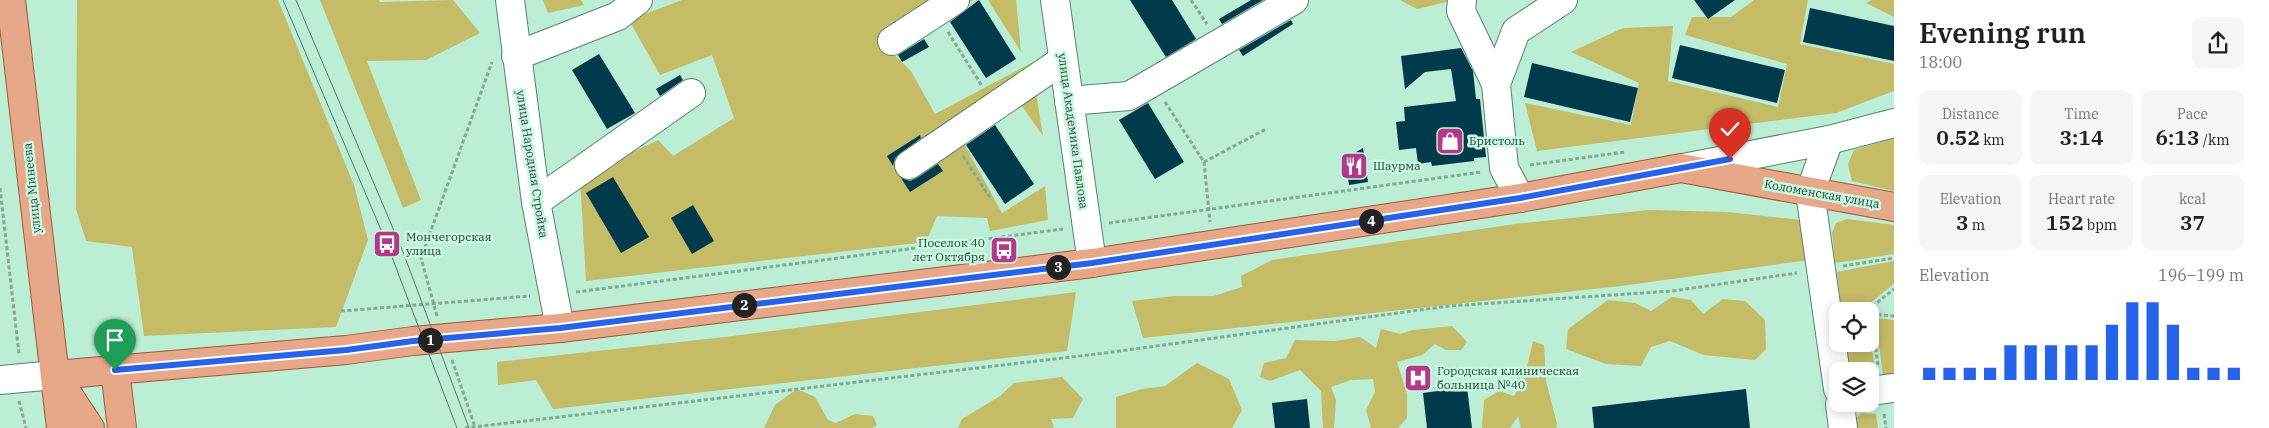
<!DOCTYPE html>
<html lang="en">
<head>
<meta charset="utf-8">
<style>
  :root { --surface:#fff; --page:#f6f6f6; --text:#202124; --muted:#757577; --accent:#2563eb }
  body { margin:0; font-family:"IBM Plex Serif",serif; background:var(--page); color:var(--text); height:100vh; display:flex; flex-direction:column; font-size:19px; white-space:nowrap }
  * { box-sizing:border-box; margin:0 }
  p { font-size:16px; color:var(--muted) }
  .icon { flex:none; width:28px; height:28px; fill:none; stroke:currentColor; stroke-width:2; stroke-linecap:round; stroke-linejoin:round }
  .map { position:relative; flex:1; overflow:hidden }
  .sheet { display:flex; flex-direction:column; background:var(--surface); width:375px }
  .sheet>* { flex:none }
  .fabs { position:absolute; left:1829px; top:302px; display:grid; gap:10px }
  .fabs a { display:grid; place-items:center; width:50px; height:50px; border-radius:10px; background:var(--surface); box-shadow:0 2px 12px #0003; font-size:25px }
  .pin { position:absolute; display:grid; place-items:center; width:42px; height:42px; color:#fff; margin:-51px -21px; border-radius:50% 50% 50% 0; rotate:-45deg; box-shadow:0 0 5px #0007 }
  .pin .icon { rotate:45deg }
  .km { position:absolute; width:25px; height:25px; margin:-12px; border-radius:50%; background:#222; color:#fff; font-size:14px; line-height:25px; text-align:center }
  .round { display:grid; place-items:center; flex:none; width:52px; height:52px; border-radius:10px; background:var(--page) }
  .headline { display:flex; align-items:center; justify-content:space-between; height:85px; padding:0 25px }
  h1 { font-size:28px; font-weight:600; line-height:38px }
  .stats { display:grid; grid-template-columns:repeat(3,1fr); gap:8px; height:85px; padding:5px 25px }
  .stats div { display:grid; align-content:center; border-radius:10px; background:var(--page); text-align:center }
  .stats b { font-size:21px; font-weight:600 }
  .stats small { font-size:14px; font-weight:400 }
  .stats p { font-size:14px }
  .chart { height:140px; padding:10px 25px }
  .chart p { display:flex; justify-content:space-between }
  .chart svg { width:100%; height:90px; margin-top:5px; stroke:var(--accent); stroke-width:6 }
  main { display:flex; flex:1; min-height:0 }
  .map>svg:first-child { display:block }
  .green { fill:#c4bc67 }
  .building { fill:#013a4b }
  .lines { fill:none; stroke-linecap:round; stroke-linejoin:round }
  .minor-casing { stroke:#56846f; stroke-width:30 }
  .major-casing { stroke:#9b5c38; stroke-width:30 }
  .path { stroke:#83a997; stroke-width:3; stroke-dasharray:4 2.5; stroke-linecap:butt }
  .minor { stroke:#fff; stroke-width:28 }
  .major { stroke:#e7a789; stroke-width:28 }
  .tram { stroke:#5b796a; stroke-width:1 }
  .route-casing { stroke:#fff; stroke-width:10 }
  .route { stroke:#2563eb; stroke-width:6 }
  .labels { text-anchor:middle; stroke-width:5; stroke-linejoin:round; paint-order:stroke }
  .street-label { font-size:12px; fill:#2b3f35; stroke:#c8fae2 }
  .poi-label { font-size:12px; fill:#2b3f35; stroke:#c8fae2; text-anchor:start }
</style>
</head>
<body>
<main>
<div class="map">
<svg width="1894" height="428" viewBox="0 0 1894 428">
  <rect width="100%" height="100%" fill="#bcedd5"/>
  <!-- green -->
  <g class="green">
    <polygon points="77,0 278,0 354,185 368,240 336,327 144,336 132,247 86,241 76,209"/>
    <polygon points="320,0 379,0 380,2 453,0 480,33 426,60 367,61 421,200 403,208"/>
    <polygon points="543,0 581,0 584,5 548,13"/>
    <polygon points="682,0 974,0 883,44 911,71 935,114 1031,63 1043,136 1022,106 962,140 1002,213 1045,186 1048,220 990,231 987,218 937,216 926,242 586,281 580,177 658,140 673,156 734,118 712,55 660,75 629,20"/>
    <polygon points="988,0 1016,0 1021,52"/>
    <polygon points="1400,0 1455,0 1417,9"/>
    <polygon points="1754,0 1808,0 1800,44 1894,64 1894,91 1836,113 1537,151 1525,103 1631,125 1639,83 1571,52 1623,28 1673,26 1668,81 1778,107 1787,64 1685,35 1692,17 1731,17"/>
    <polygon points="1871,0 1894,0 1894,17 1866,3"/>
    <polygon points="1894,138 1894,191 1852,181 1848,164 1854,150"/>
    <polygon points="1649,210 1727,212 1801,220 1809,260 1621,286 1143,338 1132,301 1174,296 1214,296 1242,287 1241,276 1272,260 1515,224"/>
    <polygon points="1847,219 1894,225 1894,254 1835,263 1832,233 1836,223"/>
    <polygon points="1894,261 1894,284 1864,308 1841,306 1837,272"/>
    <polygon points="1076,292 1067,351 553,409 536,380 498,385 497,362 725,337"/>
    <polygon points="1672,297 1691,300 1703,314 1723,299 1745,301 1765,320 1766,349 1755,360 1704,355 1670,341 1651,347 1641,366 1606,364 1566,349 1568,329 1608,300 1635,303 1651,311"/>
    <polygon points="1875,318 1894,320 1894,374 1883,375"/>
    <polygon points="1452,326 1467,342 1461,350 1446,350 1435,344 1422,355 1397,362 1407,394 1407,418 1398,428 1371,428 1366,410 1375,392 1373,379 1351,380 1331,387 1336,400 1334,428 1323,428 1321,391 1300,370 1270,381 1260,377 1264,363 1286,358 1295,340 1335,341 1360,337 1376,348 1381,329 1400,334 1413,330"/>
    <polygon points="1870,337 1876,376 1870,377 1870,371 1853,371 1849,365 1846,344 1870,344"/>
    <polygon points="1533,341 1544,345 1546,381 1557,424 1556,428 1521,428 1518,416 1510,428 1482,428 1484,400 1499,391 1514,396 1525,376"/>
    <polygon points="1197,363 1229,379 1242,410 1232,428 1116,428 1116,397 1142,389 1165,386"/>
    <polygon points="1062,377 1083,399 1073,418 1051,419 1054,428 958,428 962,419 1000,396 1014,383"/>
    <polygon points="797,389 815,397 828,420 836,423 855,414 873,416 877,425 872,428 764,428 775,405"/>
    <polygon points="1861,413 1876,414 1878,428 1852,428 1851,424"/>
  </g>
  <!-- building -->
  <g class="building">
    <polygon points="979,0 1016,59 986,78 950,22"/>
    <polygon points="1130,0 1172,0 1196,39 1166,57"/>
    <polygon points="1251,0 1263,0 1222,24 1219,19"/>
    <polygon points="1694,0 1735,0 1708,19"/>
    <polygon points="1810,8 1894,26 1894,61 1803,42"/>
    <polygon points="1291,20 1293,24 1243,56 1239,50"/>
    <polygon points="924,39 929,47 902,62 898,55"/>
    <polygon points="1680,45 1785,70 1777,103 1672,78"/>
    <polygon points="1461,48 1473,71 1476,99 1480,99 1486,157 1474,158 1474,161 1432,166 1431,162 1418,164 1416,148 1399,150 1396,122 1405,121 1404,107 1456,101 1451,69 1425,72 1405,89 1401,56"/>
    <polygon points="599,54 635,113 607,129 572,70"/>
    <polygon points="1532,63 1638,88 1630,122 1524,97"/>
    <polygon points="680,75 683,80 660,96 656,89"/>
    <polygon points="1148,103 1184,162 1155,179 1119,120"/>
    <polygon points="995,125 1034,184 1005,204 966,145"/>
    <polygon points="920,135 921,138 895,158 893,166 887,156"/>
    <polygon points="1363,148 1368,182 1349,185 1345,159"/>
    <polygon points="938,164 943,171 910,192 901,178 910,181 917,178"/>
    <polygon points="613,177 649,237 621,253 586,193"/>
    <polygon points="693,205 714,241 692,254 671,218"/>
    <polygon points="1467,387 1472,428 1427,428 1423,393"/>
    <polygon points="1746,389 1750,428 1594,428 1592,407"/>
    <polygon points="1307,399 1310,428 1275,428 1272,403"/>
  </g>
  <g class="lines">
    <!-- minor casing -->
    <g class="minor-casing">
      <g id="minor">
        <polyline points="510,0 536,202 560,328"/>
        <polyline points="1055,0 1092,263"/>
        <polyline points="1462,0 1461,11 1496,84"/>
        <polyline points="892,41 955,0"/>
        <polyline points="516,56 618,16 638,0"/>
        <polyline points="1069,101 1129,96 1294,0"/>
        <polyline points="1829,140 1810,192 1838,389"/>
        <polyline points="909,165 1063,60"/>
        <polyline points="1683,168 1829,140 1894,123"/>
        <polyline points="1520,198 1504,168 1496,84 1516,31 1563,0"/>
        <polyline points="536,202 691,93"/>
        <polyline points="0,380 55,375"/>
        <polyline points="1870,391 1894,388"/>
        <polyline points="1840,404 1843,428"/>
      </g>
    </g>
    <!-- major casing -->
    <g class="major-casing">
      <g id="major">
        <polyline points="11,0 61,428"/>
        <polyline points="115,370 122,428"/>
        <polyline points="55,375 346,350 413,341 560,328 1092,263 1520,198 1681,168 1894,207"/>
        <polyline points="57,378 90,428"/>
      </g>
    </g>
    <!-- path -->
    <g class="path">
      <polyline points="1191,0 1207,24"/>
      <polyline points="948,32 982,86"/>
      <polyline points="1165,102 1204,162 1210,222"/>
      <polyline points="963,156 991,199"/>
      <polyline points="1204,162 1266,129"/>
      <polyline points="1530,165 1625,152"/>
      <polyline points="0,188 19,354"/>
      <polyline points="1109,223 1482,172"/>
      <polyline points="1843,266 1894,258"/>
      <polyline points="576,292 1063,229"/>
      <polyline points="341,311 530,296"/>
      <polyline points="1871,314 1894,316"/>
      <polyline points="437,316 421,258 492,62"/>
      <polyline points="452,360 475,427"/>
      <polyline points="1878,365 1871,314 1874,305 1894,289"/>
      <polyline points="19,401 26,428"/>
      <polyline points="1884,414 1886,428"/>
      <polyline points="465,428 1105,353 1449,306 1672,291 1797,273"/>
    </g>
    <!-- minor -->
    <use href="#minor" class="minor"/>
    <!-- major -->
    <use href="#major" class="major"/>
    <!-- tram -->
    <g class="tram">
      <polyline points="283,0 387,244 457,428"/>
      <polyline points="296,0 403,252 469,428"/>
    </g>
  </g>
  <g class="lines">
    <!-- route casing -->
    <g class="route-casing">
      <polyline id="route" points="115,370 346,350 413,341 560,328 1092,263 1520,198 1730,159"/>
    </g>
    <!-- route -->
    <use href="#route" class="route"/>
  </g>
  <!-- icons -->
  <defs>
    <g id="shop-square" transform="scale(1.4375)"><rect x="-9" y="-9" width="18" height="18" rx="4" fill="#b3388a" stroke="#c8fae2"/><path d="M-5-2.5h2.3a2.7 3.5 0 0 1 5.4 0H5L5.5 6h-11ZM-1.5-2.5h3a1.5 2.3 0 0 0-3 0Z" fill="#fff"/></g>
    <g id="restaurant-square" transform="scale(1.4375)"><rect x="-9" y="-9" width="18" height="18" rx="4" fill="#b3388a" stroke="#c8fae2"/><path d="M-5-6h1v4h1v-4h1v4h1v-4h1v5L-1.5 .5V6h-2V.5L-5-1ZM5-6V6H3V1.5H1.5Q1.5-4 5-6Z" fill="#fff"/></g>
    <g id="bus-square" transform="scale(1.4375)"><rect x="-9" y="-9" width="18" height="18" rx="4" fill="#b3388a" stroke="#c8fae2"/><path d="M-5-6H5V4H4V6H2V4H-2V6H-4V4H-5ZM-3.5-4V0h7V-4ZM-3.5 1.2v1.5H-2V1.2ZM2 1.2v1.5H3.5V1.2Z" fill="#fff"/></g>
    <g id="hospital-square" transform="scale(1.4375)"><rect x="-9" y="-9" width="18" height="18" rx="4" fill="#b3388a" stroke="#c8fae2"/><path d="M-5-5h3v3.5h4V-5h3V5h-3V1.5h-4V5h-3Z" fill="#fff"/></g>
  </defs>
  <g fill-rule="evenodd">
    <use href="#shop-square" x="1450" y="141"/>
    <use href="#restaurant-square" x="1354" y="166"/>
    <use href="#bus-square" x="387" y="244"/>
    <use href="#bus-square" x="1004" y="250"/>
    <use href="#hospital-square" x="1418" y="378"/>
  </g>
  <g class="labels">
    <!-- street labels -->
    <g class="street-label">
      <text transform="translate(1073 131) rotate(82)" y="4">улица Академика Павлова</text>
      <text transform="translate(532 164) rotate(81)" y="4">улица Народная Стройка</text>
      <text transform="translate(32 188) rotate(-96)" y="4">улица Минеева</text>
      <text transform="translate(1822 194) rotate(10)" y="4">Коломенская улица</text>
    </g>
    <!-- poi labels -->
    <g class="poi-label">
      <text x="1469" y="145">Бристоль</text>
      <text x="1373" y="170">Шаурма</text>
      <text x="406" y="241">Мончегорская<tspan x="406" dy="14">улица</tspan></text>
      <text x="985" y="247" text-anchor="end">Поселок 40<tspan x="985" dy="14">лет Октября</tspan></text>
      <text x="1437" y="375">Городская клиническая<tspan x="1437" dy="14">больница №40</tspan></text>
    </g>
  </g>
</svg>
<div class="fabs">
<a><svg class="icon" aria-label="locate" viewBox="0 0 24 24"><circle cx="12" cy="12" r="6"/><path d="M12 2v4M12 18v4M2 12h4M18 12h4"/></svg></a>
<a><svg class="icon" aria-label="layers" viewBox="0 0 24 24"><path d="M12 4l9 5-9 5-9-5zM3 14l9 5 9-5"/></svg></a>
</div>
<div class="pin" style="left:115px;top:370px;background:#1e9e55"><svg class="icon" aria-label="arrive" viewBox="0 0 24 24"><path d="M6 21V4h12l-3 4 3 4H6"/></svg></div>
<div class="pin" style="left:1730px;top:159px;background:#d93025"><svg class="icon" aria-label="check" viewBox="0 0 24 24"><path d="M5 12l5 5 9-10"/></svg></div>
<b class="km" style="left:430px;top:340px">1</b>
<b class="km" style="left:744px;top:305px">2</b>
<b class="km" style="left:1058px;top:267px">3</b>
<b class="km" style="left:1371px;top:221px">4</b>
</div>
<section class="sheet">
<div class="headline"><div><h1>Evening run</h1><p>18:00</p></div><a class="round"><svg class="icon" aria-label="share" viewBox="0 0 24 24"><path d="M12 15V3M7 8l5-5 5 5M5 13v7h14v-7"/></svg></a></div>
<div class="stats">
<div><p>Distance</p><b>0.52<small> km</small></b></div>
<div><p>Time</p><b>3:14</b></div>
<div><p>Pace</p><b>6:13<small> /km</small></b></div>
</div>
<div class="stats">
<div><p>Elevation</p><b>3<small> m</small></b></div>
<div><p>Heart rate</p><b>152<small> bpm</small></b></div>
<div><p>kcal</p><b>37</b></div>
</div>
<div class="chart"><p><span>Elevation</span>196–199 m</p>
<svg viewBox="0 0 160 44" preserveAspectRatio="none"><path d="M5 44V38M15 44V38M25 44V38M35 44V38M45 44V27M55 44V27M65 44V27M75 44V27M85 44V27M95 44V17M105 44V6M115 44V6M125 44V17M135 44V38M145 44V38M155 44V38"/></svg>
</div>
</section>
</main>
</body>
</html>
